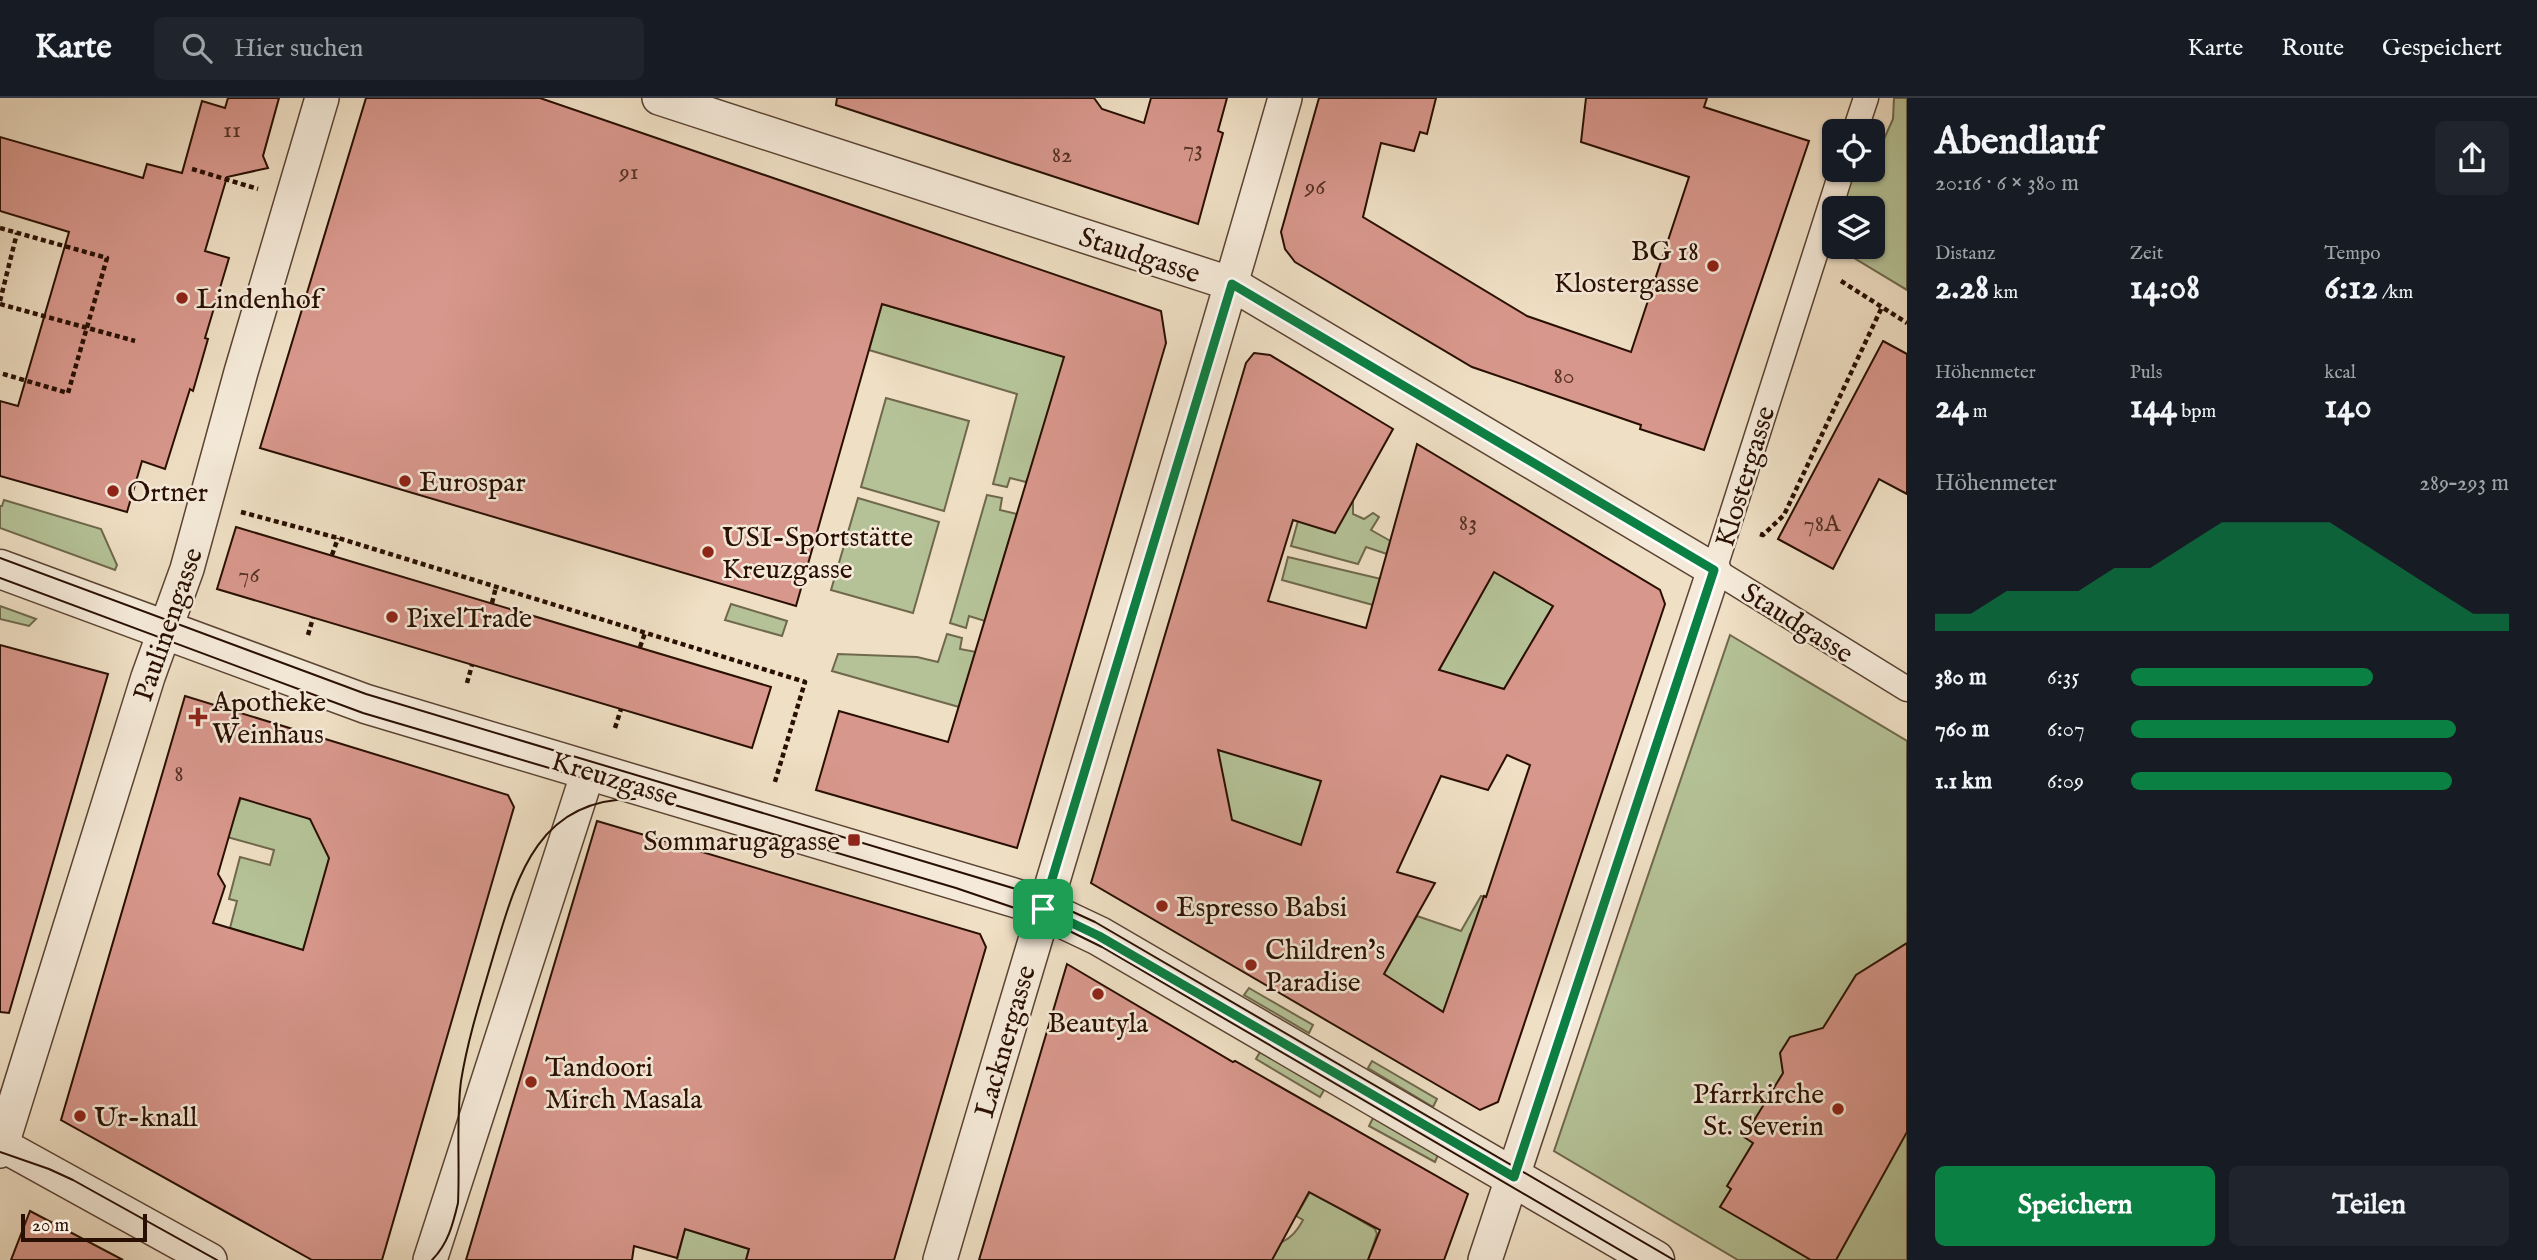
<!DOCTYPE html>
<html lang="de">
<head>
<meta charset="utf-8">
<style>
  :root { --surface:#171b24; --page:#20242c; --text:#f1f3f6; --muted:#9ea1a6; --line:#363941; --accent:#0b8043 }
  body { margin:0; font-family:"IM FELL English",serif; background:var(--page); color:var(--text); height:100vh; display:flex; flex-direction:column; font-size:26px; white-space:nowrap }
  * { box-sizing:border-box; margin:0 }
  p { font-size:23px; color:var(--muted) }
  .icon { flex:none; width:38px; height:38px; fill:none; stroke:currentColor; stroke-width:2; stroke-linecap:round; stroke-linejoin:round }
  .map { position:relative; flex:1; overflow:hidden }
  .details { display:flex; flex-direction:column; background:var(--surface); width:630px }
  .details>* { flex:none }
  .fabs { position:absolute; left:1822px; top:21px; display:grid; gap:14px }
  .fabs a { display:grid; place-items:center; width:63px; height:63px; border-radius:10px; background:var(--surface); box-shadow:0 2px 5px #0004; font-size:35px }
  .scale { position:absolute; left:21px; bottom:18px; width:126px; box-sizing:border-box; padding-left:7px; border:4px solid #290f02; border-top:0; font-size:19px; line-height:24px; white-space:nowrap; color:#290f02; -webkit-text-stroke:5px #f5ead9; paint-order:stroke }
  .pin { position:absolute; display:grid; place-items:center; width:60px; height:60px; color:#fff; margin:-30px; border-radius:14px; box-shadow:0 4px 10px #0006 }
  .round { display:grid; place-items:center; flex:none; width:74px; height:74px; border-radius:10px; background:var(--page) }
  .head { display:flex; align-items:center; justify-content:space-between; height:119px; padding:0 28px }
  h1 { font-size:38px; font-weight:700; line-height:52px }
  .metrics { display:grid; grid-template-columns:repeat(3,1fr); gap:10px; height:119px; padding:7px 28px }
  .metrics div { display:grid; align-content:center }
  .metrics b { font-size:35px; font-weight:700 }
  .metrics small { font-size:19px; font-weight:400 }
  .metrics p { font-size:19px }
  .chart { height:196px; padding:14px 28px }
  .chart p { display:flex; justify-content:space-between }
  .chart svg { width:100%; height:126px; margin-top:7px; fill:var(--accent); opacity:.7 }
  .cta { display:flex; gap:14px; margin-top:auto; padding:14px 28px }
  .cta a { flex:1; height:80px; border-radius:10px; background:var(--accent); color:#fff; font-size:28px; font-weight:700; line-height:80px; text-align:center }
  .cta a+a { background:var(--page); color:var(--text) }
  ul { padding:0 28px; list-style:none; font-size:23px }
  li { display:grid; grid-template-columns:112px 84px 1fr; align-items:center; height:52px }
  li i { height:18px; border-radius:9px; background:var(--accent) }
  header { display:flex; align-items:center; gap:42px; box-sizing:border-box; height:98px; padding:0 35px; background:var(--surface); border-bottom:2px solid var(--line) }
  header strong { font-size:33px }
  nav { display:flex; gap:38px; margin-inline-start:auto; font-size:24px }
  .search { width:490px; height:63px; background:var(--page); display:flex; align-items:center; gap:18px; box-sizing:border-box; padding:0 24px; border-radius:10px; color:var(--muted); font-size:26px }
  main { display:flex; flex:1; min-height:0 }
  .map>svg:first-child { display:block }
  .green { fill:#b5c297; stroke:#6f684c; stroke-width:2 }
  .building { fill:#d8978c; stroke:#290f02; stroke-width:2; fill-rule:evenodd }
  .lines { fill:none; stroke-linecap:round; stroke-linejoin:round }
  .pedestrian-casing { stroke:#5a4332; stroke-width:27 }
  .minor-casing { stroke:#5a4332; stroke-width:36 }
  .tertiary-casing { stroke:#5a4332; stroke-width:41 }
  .path { stroke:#290f02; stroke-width:4.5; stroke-dasharray:5 3.5; stroke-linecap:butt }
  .pedestrian { stroke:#f5ead9; stroke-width:24 }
  .minor { stroke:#f5ead9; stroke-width:33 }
  .tertiary { stroke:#f5ead9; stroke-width:38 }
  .tram { stroke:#290f02; stroke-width:2 }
  .route-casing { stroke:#fff; stroke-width:14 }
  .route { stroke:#0b8043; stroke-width:9 }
  .poi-dot { fill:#8f2418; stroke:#f5ead9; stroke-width:2.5 }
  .labels { text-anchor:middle; stroke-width:5; stroke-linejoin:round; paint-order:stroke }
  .number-label { font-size:24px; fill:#553124 }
  .poi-label { font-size:28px; fill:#290f02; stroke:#f5ead9; text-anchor:start }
  .street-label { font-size:28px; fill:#290f02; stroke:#f5ead9 }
</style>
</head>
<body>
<header>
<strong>Karte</strong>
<div class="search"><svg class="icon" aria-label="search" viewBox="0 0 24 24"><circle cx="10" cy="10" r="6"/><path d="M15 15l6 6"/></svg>Hier suchen</div>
<nav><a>Karte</a><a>Route</a><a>Gespeichert</a></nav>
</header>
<main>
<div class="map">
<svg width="1907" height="1162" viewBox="0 0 1907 1162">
  <rect width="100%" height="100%" fill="#efdfc4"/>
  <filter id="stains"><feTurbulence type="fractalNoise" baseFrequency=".00286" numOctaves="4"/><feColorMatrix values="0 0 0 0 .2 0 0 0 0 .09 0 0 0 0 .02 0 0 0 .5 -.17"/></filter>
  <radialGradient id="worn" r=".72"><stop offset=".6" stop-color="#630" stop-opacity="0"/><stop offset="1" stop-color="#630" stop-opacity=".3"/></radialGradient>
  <!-- green -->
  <g class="green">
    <polygon points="1894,0 1907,0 1907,192 1849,157 1840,149 1872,149 1872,110 1834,110 1849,78 1855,72 1872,72 1873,55 1884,41 1893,21"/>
    <polygon points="882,206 1037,251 1097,252 1026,384 1010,380 1007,389 993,386 1017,296 869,252"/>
    <polygon points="886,300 969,323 944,413 861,389"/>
    <polygon points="987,397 1002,400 1000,412 1017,416 985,523 969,518 966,530 950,525"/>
    <polygon points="858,400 939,424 913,515 831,492"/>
    <polygon points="4,402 101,431 117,467 115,472 0,430 0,408 2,408"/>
    <polygon points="1353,402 1353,416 1364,421 1373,415 1379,419 1371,432 1394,445 1387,456 1366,449 1358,466 1291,448 1298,423"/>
    <polygon points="1288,459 1381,481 1373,507 1282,482"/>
    <polygon points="1494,474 1553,508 1504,591 1439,572"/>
    <polygon points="731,506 787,523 782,538 725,522"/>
    <polygon points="0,508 36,521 29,528 0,521"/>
    <polygon points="947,536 962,540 960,551 976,554 959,609 832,573 838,556 917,559 938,564"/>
    <polygon points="1730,537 1907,643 1907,1162 1738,1162 1554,1053"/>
    <polygon points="1217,645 1326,667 1301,747 1232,724 1193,688"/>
    <polygon points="241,700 311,716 309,721 316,723 315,727 319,739 325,741 338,737 303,852 230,830 237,803 229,801 240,759 270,767 274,752 220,737 231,728"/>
    <polygon points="1481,798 1493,801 1481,838 1470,836 1461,863 1449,917 1383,877 1417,818 1461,833"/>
    <polygon points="1249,890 1313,927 1309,935 1244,897"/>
    <polygon points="1260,954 1324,992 1320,999 1256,961"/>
    <polygon points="1372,963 1437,1001 1433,1009 1368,970"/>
    <polygon points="1373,1020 1438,1057 1435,1064 1369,1028"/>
    <path d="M1316,1084L1353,1105L1348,1115L1375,1131L1377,1136L1368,1162H1235L1243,1148C1272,1146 1288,1151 1303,1122L1296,1118Z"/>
    <polygon points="685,1131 749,1151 746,1162 677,1162"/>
  </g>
  <!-- building -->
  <g class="building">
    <polygon points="228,0 279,0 263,58 268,70 227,79 205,153 229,160 205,240 208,241 193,293 190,291 165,371 142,363 127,414 0,378 0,303 18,308 69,134 0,113 0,39 143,80 147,66 182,75 202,3 225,10"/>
    <polygon points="366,0 540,0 1161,213 1166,245 1017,750 816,692 839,613 948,644 1064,259 882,206 796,508 260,350"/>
    <polygon points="837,0 1094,0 1102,11 1144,25 1151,0 1227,0 1218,33 1223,35 1198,126 836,7"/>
    <polygon points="1319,0 1436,0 1427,36 1420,34 1414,53 1381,45 1363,119 1527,218 1631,254 1689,79 1581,44 1586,0 1707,0 1704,9 1809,43 1704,352 1640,331 1641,327 1472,269 1295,164 1285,151 1281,134"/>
    <polygon points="1883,243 1907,256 1907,396 1879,381 1833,471 1778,441"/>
    <path d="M1254,255L1270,257L1393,331L1335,435L1293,422L1268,503L1366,530L1417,346L1660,492L1665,506L1498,1004L1480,1012L1091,785L1246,265ZM1494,474L1553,508L1504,591L1439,572ZM1218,652L1321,683L1301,747L1232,722ZM1507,657L1530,667L1486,799L1484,798L1443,914L1384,876L1435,785L1397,774L1441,678L1488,692Z"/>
    <polygon points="236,429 771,589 752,650 217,491"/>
    <polygon points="0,547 108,576 9,915 0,914"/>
    <path d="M185,598L508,697L514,709L382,1162H312L61,1022ZM240,700L310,721L329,760L303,852L213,825L225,788L218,776Z"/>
    <polygon points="597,723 980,836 986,849 894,1162 746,1162 749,1151 685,1131 677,1160 634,1148 632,1162 466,1162"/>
    <polygon points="1907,845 1907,1034 1836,1162 1811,1162 1720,1109 1731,1091 1727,1088 1753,1045 1744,1039 1783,975 1780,955 1790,939 1823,930 1856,877"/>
    <polygon points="1067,866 1233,964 1235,963 1468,1096 1444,1162 1368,1162 1380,1132 1309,1094 1272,1162 979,1162"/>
    <polygon points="30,1113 123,1162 11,1162"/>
  </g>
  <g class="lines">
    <!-- pedestrian casing -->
    <g class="pedestrian-casing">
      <g id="pedestrian">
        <polyline points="1855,33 1866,0"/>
        <polyline points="1842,72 1714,472 1907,591"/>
      </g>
    </g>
    <!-- minor casing -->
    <g class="minor-casing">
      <g id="minor">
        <polyline points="659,0 1232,186 1714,472 1485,1162"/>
        <polyline points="0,1046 210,1162"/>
        <polyline points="0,1053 148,579 187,471 241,274 322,0"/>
        <polyline points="430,1162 589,671"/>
        <path d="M940,1162C1054,774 1174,388 1285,0"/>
      </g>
    </g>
    <!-- tertiary casing -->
    <g class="tertiary-casing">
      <polyline id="tertiary" points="0,471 366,606 1025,803 1099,838 1655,1162"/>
    </g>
    <!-- path -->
    <g class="path">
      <polyline points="192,71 258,91"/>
      <polyline points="0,130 107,160 68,295 0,275"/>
      <polyline points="1841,183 1907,225"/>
      <polyline points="0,203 17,135"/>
      <polyline points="0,206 135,243"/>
      <polyline points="241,414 338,440 805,584 774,687"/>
      <polyline points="1760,436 1763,437 1784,417 1882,209"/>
      <polyline points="332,457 338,440"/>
      <polyline points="492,505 496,489"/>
      <polyline points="308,537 313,520"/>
      <polyline points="640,549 645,535"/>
      <polyline points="467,585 472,567"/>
      <polyline points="615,630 621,611"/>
    </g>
    <!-- pedestrian -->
    <use href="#pedestrian" class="pedestrian"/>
    <!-- minor -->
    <use href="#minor" class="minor"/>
    <!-- tertiary -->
    <use href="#tertiary" class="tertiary"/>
    <!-- tram -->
    <g class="tram">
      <polyline points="0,460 366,596 1036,797 1095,824 1674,1162"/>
      <polyline points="0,480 363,615 956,790 1041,819 1102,849 1637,1162"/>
      <polyline points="0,1054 49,1071 73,1082 217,1162"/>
      <path d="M432,1162C448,1146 453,1126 458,1105C460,1065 456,1022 461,983C468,940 481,900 493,859C516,782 536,700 635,701"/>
    </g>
  </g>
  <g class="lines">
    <!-- route casing -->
    <g class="route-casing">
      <polygon id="route" points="1232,186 1714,472 1514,1079 1099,838 1043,811"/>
    </g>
    <!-- route -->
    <use href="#route" class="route"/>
  </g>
  <!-- markers -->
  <g class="poi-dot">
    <circle cx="1713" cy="168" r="7"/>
    <circle cx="182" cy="200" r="7"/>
    <circle cx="405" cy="383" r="7"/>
    <circle cx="113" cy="393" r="7"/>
    <circle cx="708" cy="454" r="7"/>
    <circle cx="392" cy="519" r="7"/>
    <path d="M194.5 608.5h7v7h7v7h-7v7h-7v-7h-7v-7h7z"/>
    <rect x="847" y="735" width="14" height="14" rx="3.5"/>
    <circle cx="1162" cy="808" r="7"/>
    <circle cx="1251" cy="867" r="7"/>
    <circle cx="1098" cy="896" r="7"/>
    <circle cx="531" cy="984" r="7"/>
    <circle cx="1838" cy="1011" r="7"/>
    <circle cx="80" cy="1018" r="7"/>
  </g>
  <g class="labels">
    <!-- number labels -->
    <g class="number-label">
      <text x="232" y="39">11</text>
      <text x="1193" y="58">73</text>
      <text x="1062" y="64">82</text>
      <text x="629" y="81">91</text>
      <text x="1315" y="96">96</text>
      <text x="1564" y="285">80</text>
      <text x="1468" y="432">83</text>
      <text x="1822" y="433">78A</text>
      <text x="249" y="484">76</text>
      <text x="179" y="683">8</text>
    </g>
    <!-- poi labels -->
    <g class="poi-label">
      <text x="1699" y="162" text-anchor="end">BG 18<tspan x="1699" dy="32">Klostergasse</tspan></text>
      <text x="196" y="210">Lindenhof</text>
      <text x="419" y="393">Eurospar</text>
      <text x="127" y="403">Ortner</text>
      <text x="722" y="448">USI-Sportstätte<tspan x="722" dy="32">Kreuzgasse</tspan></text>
      <text x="406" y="529">PixelTrade</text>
      <text x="212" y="613">Apotheke<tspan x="212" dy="32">Weinhaus</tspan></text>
      <text x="840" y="752" text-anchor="end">Sommarugagasse</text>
      <text x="1176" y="818">Espresso Babsi</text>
      <text x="1265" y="861">Children's<tspan x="1265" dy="32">Paradise</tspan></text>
      <text x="1098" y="934" text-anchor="middle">Beautyla</text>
      <text x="545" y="978">Tandoori<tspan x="545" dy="32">Mirch Masala</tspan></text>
      <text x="1824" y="1005" text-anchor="end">Pfarrkirche<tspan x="1824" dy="32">St. Severin</tspan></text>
      <text x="94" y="1028">Ur-knall</text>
    </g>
    <!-- street labels -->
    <g class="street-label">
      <text transform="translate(1140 156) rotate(18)" y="10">Staudgasse</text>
      <text transform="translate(1744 378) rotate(-73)" y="10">Klostergasse</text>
      <text transform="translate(1798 524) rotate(32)" y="10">Staudgasse</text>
      <text transform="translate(167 526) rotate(-71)" y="10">Paulinengasse</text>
      <text transform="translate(615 680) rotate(17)" y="10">Kreuzgasse</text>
      <text transform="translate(1004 943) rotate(-74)" y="10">Lacknergasse</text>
    </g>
  </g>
  <rect width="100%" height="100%" filter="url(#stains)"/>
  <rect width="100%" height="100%" fill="url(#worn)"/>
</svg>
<div class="fabs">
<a><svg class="icon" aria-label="locate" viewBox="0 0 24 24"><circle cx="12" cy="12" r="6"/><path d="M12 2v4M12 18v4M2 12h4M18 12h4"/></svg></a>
<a><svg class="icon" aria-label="layers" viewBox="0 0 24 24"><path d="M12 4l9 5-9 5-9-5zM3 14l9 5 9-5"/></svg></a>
</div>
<div class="scale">20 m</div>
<div class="pin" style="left:1043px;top:811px;background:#1e9e55"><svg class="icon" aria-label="arrive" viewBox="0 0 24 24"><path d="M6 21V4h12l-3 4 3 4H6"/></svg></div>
</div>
<section class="details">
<div class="head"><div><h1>Abendlauf</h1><p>20:16 · 6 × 380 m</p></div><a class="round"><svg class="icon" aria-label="share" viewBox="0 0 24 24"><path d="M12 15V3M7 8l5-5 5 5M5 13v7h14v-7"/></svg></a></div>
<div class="metrics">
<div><p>Distanz</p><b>2.28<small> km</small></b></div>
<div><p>Zeit</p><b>14:08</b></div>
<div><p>Tempo</p><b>6:12<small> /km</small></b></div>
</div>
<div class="metrics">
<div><p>Höhenmeter</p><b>24<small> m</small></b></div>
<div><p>Puls</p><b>144<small> bpm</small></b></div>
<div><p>kcal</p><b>140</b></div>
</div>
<div class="chart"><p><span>Höhenmeter</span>289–293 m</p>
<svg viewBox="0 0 160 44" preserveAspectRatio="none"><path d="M0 44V38L10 38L20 30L30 30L40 30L50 22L60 22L70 14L80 6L90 6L100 6L110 6L120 14L130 22L140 30L150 38L160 38V44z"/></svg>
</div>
<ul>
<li><b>380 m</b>6:35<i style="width:64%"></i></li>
<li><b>760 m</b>6:07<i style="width:86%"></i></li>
<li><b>1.1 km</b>6:09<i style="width:85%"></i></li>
</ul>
<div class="cta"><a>Speichern</a><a>Teilen</a></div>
</section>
</main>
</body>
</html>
